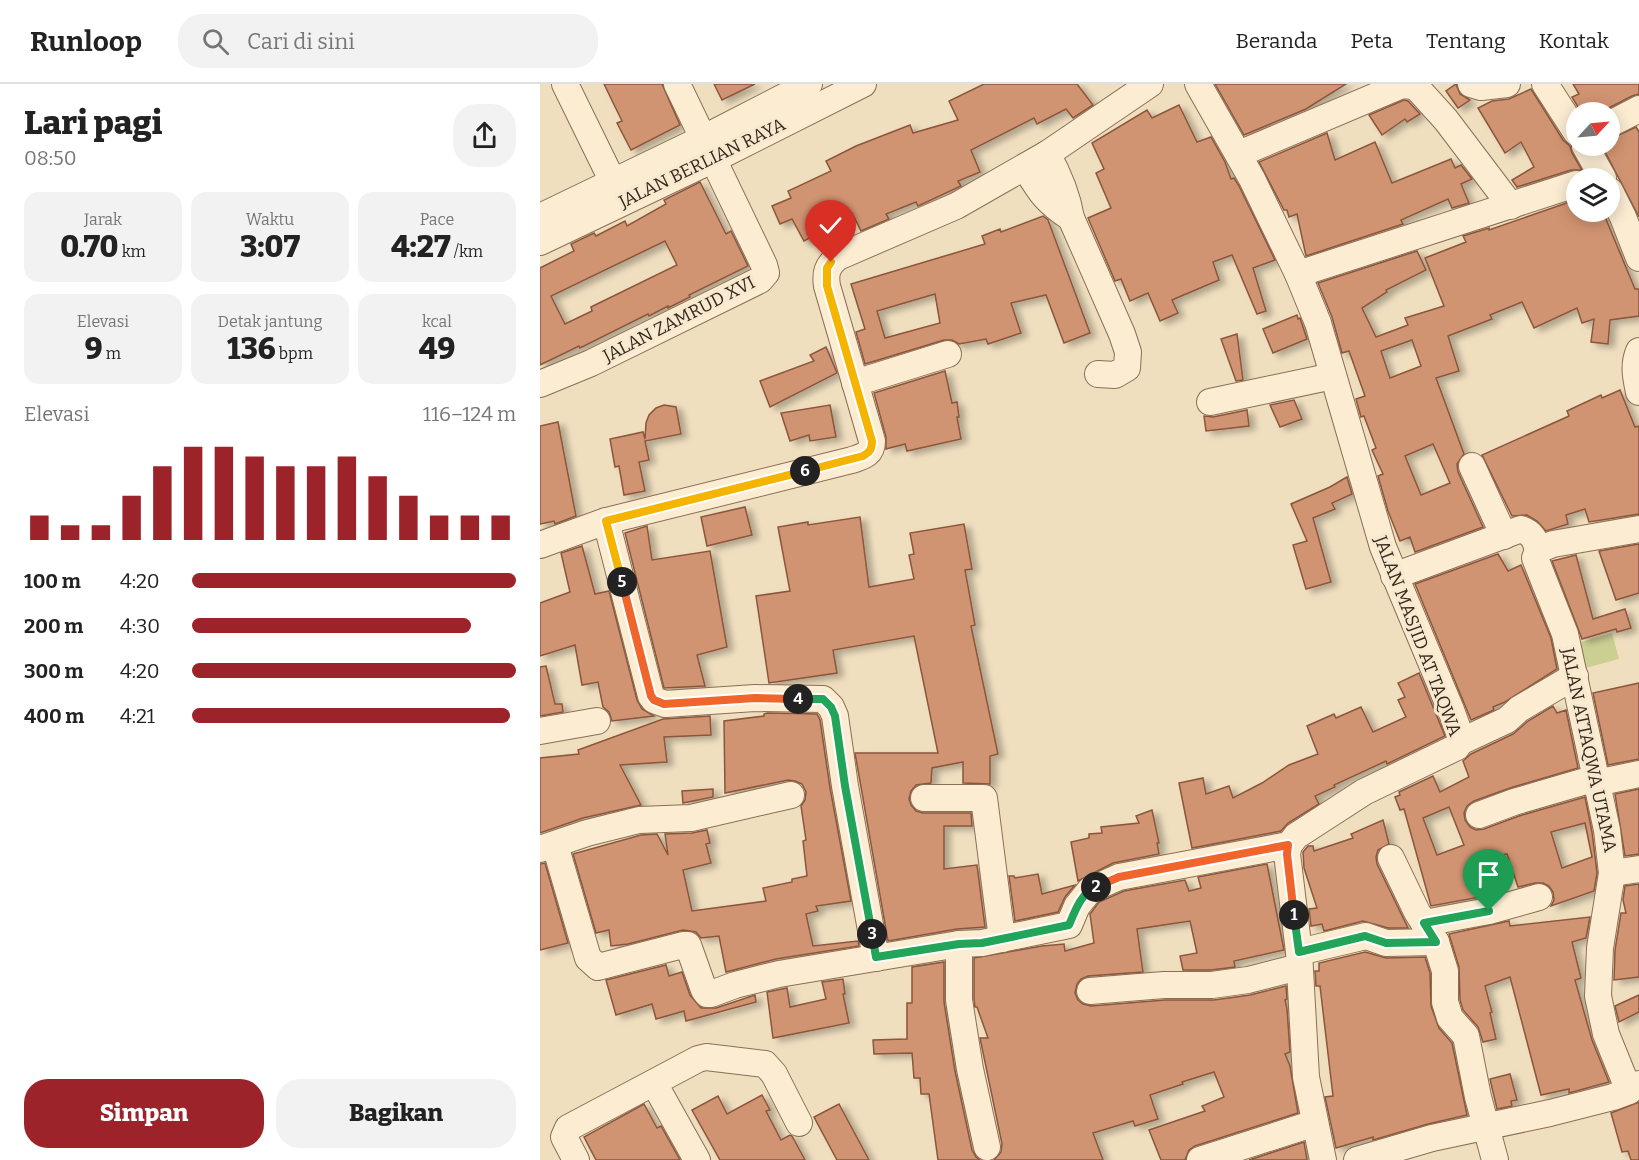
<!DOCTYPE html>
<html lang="id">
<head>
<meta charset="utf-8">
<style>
  :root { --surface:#fff; --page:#f2f2f2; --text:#222; --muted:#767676; --line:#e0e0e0; --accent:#9d232b }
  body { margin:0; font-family:Bitter,serif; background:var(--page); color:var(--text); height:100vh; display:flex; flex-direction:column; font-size:22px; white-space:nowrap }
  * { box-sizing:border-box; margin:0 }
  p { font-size:20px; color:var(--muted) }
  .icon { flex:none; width:33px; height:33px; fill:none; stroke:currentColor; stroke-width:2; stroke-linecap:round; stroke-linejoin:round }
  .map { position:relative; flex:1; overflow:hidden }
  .drawer { display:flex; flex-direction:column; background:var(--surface); width:540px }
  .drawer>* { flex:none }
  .needle { width:39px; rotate:64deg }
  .fabs { position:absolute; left:1026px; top:18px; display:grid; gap:12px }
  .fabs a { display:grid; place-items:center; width:54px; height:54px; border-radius:50%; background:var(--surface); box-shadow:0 3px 15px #0003; font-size:30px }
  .pin { position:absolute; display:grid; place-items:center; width:51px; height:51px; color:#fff; margin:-62px -26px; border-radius:50% 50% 50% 0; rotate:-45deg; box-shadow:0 0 6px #0007 }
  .pin .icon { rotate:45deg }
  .km { position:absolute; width:30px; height:30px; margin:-15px; border-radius:50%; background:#222; color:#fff; font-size:16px; line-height:30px; text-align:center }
  .round { display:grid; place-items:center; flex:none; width:63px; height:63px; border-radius:24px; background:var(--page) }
  .headline { display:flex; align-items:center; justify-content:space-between; height:102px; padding:0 24px }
  h1 { font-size:33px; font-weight:800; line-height:45px }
  .stats { display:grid; grid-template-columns:repeat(3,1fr); gap:9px; height:102px; padding:6px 24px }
  .stats div { display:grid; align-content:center; border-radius:15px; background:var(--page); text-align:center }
  .stats b { font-size:30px; font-weight:800 }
  .stats small { font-size:16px; font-weight:400 }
  .stats p { font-size:16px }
  .chart { height:168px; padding:12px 24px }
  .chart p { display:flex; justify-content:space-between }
  .chart svg { width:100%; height:108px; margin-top:6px; stroke:var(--accent); stroke-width:6 }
  .cta { display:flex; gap:12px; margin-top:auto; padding:12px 24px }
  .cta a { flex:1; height:69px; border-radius:24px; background:var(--accent); color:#fff; font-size:24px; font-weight:800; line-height:69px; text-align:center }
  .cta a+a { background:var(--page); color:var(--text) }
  ul { padding:0 24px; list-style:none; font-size:20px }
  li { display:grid; grid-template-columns:96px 72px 1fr; align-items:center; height:45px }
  li i { height:15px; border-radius:8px; background:var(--accent) }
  header { display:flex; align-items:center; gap:36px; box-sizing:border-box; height:84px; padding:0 30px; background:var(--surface); border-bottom:2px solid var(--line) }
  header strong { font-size:28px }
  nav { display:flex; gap:33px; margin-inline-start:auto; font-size:21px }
  .search { width:420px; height:54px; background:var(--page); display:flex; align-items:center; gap:15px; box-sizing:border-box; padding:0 21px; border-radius:24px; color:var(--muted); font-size:22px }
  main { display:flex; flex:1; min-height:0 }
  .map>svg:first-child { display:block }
  .green { fill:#cbcf92 }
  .building { fill:#d19472; stroke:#8b563b; stroke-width:1.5; fill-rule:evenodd; filter:url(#shadow) }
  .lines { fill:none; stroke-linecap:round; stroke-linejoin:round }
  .minor-casing { stroke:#8a6f56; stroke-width:28 }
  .minor { stroke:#fbecd2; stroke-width:26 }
  .split-1-casing { stroke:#fff; stroke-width:12 }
  .split-2-casing { stroke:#fff; stroke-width:12 }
  .split-3-casing { stroke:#fff; stroke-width:12 }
  .split-4-casing { stroke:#fff; stroke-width:12 }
  .split-5-casing { stroke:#fff; stroke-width:12 }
  .split-6-casing { stroke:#fff; stroke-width:12 }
  .split-7-casing { stroke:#fff; stroke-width:12 }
  .split-1 { stroke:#22a559; stroke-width:8 }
  .split-2 { stroke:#f0652b; stroke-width:8 }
  .split-3 { stroke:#22a559; stroke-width:8 }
  .split-4 { stroke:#22a559; stroke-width:8 }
  .split-5 { stroke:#f0652b; stroke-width:8 }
  .split-6 { stroke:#f5b400; stroke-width:8 }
  .split-7 { stroke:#f5b400; stroke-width:8 }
  .labels { text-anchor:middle; stroke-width:6; stroke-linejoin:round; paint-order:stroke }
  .street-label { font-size:18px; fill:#38281c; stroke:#f7e9cf }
</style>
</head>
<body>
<header>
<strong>Runloop</strong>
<div class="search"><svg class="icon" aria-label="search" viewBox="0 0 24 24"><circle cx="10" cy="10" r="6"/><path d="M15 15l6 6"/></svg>Cari di sini</div>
<nav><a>Beranda</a><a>Peta</a><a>Tentang</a><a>Kontak</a></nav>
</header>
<main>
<section class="drawer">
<div class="headline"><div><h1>Lari pagi</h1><p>08:50</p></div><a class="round"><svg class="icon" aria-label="share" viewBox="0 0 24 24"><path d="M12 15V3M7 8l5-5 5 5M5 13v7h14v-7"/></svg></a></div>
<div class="stats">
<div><p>Jarak</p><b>0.70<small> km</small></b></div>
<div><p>Waktu</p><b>3:07</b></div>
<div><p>Pace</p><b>4:27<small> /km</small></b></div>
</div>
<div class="stats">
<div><p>Elevasi</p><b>9<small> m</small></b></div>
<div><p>Detak jantung</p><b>136<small> bpm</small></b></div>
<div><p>kcal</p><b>49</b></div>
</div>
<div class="chart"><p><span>Elevasi</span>116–124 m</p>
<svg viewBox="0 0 160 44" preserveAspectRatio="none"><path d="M5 44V34M15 44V38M25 44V38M35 44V26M45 44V14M55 44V6M65 44V6M75 44V10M85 44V14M95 44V14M105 44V10M115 44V18M125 44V26M135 44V34M145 44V34M155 44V34"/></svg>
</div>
<ul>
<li><b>100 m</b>4:20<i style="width:100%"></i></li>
<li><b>200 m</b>4:30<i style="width:86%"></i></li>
<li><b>300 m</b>4:20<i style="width:100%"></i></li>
<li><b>400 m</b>4:21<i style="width:98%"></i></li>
</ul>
<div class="cta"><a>Simpan</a><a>Bagikan</a></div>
</section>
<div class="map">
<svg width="1099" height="1076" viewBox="0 0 1099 1076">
  <defs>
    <filter id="shadow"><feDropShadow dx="6" dy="3.5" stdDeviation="3" flood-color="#0004"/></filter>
  </defs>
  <rect width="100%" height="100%" fill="#f0dfbf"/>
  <!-- green -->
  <polygon class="green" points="1072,549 1079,575 1034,587 1027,562"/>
  <!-- building -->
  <g class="building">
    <polygon points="64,0 122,0 140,41 91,66 77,39 82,37"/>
    <polygon points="174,0 215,0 182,16"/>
    <polygon points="444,0 537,0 553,21 533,34 526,25 497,40 494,34 431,66 440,88 418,97 421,102 378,122 376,118 346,130 349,135 321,147 312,129 277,145 279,149 264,157 252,135 240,140 232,122 251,114 248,107 291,87 286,77 316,62 370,41 373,49 418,36 409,17"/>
    <polygon points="675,0 806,0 766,25 704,51"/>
    <polygon points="916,0 920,10 930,16 918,24 906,7"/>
    <polygon points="1033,0 1099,0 1099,10 1092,12 1061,28 1041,28 1032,13 1039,10"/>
    <polygon points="991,5 1023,56 1030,62 1032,69 1042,86 1031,86 977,103 972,96 994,83 981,58 965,69 938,24 952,17 969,15"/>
    <polygon points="864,16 868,17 880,30 867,38 865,35 842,51 829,31"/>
    <polygon points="639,21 657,58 671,53 685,78 691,95 694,94 699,102 735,176 713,184 726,227 717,230 692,171 673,178 679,196 632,216 638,229 620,237 608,209 590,217 581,195 575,197 548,134 571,124 556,89 564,85 552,59 607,26 612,34"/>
    <polygon points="1096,43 1099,48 1099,133 1062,62 1070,62 1070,55"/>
    <polygon points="787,49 795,76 835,58 852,99 911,75 915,84 921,81 932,95 921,100 929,119 912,124 908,115 861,136 863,140 766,172 757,130 749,133 747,126 744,126 719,78"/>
    <path d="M160,98L186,150L191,147L208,182L149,211L150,213L128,224V222L109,232L108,230L40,264L39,262L0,281V184L34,167L31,160L54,149L56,152L85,137L87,142L126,120L124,116ZM125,157L137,181L51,223L52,227L25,240L11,212Z"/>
    <path d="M1035,116L1036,128H1063L1095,205H1099V232L1070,236L1068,260L1051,258L1054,235L1042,239L1037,224L994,244L982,218L950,231L952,235L908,252L919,287L896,294L924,370L917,380L918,388L943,443L875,468L870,453L860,457L848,427L838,392L843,390L832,366L836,364L824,332L821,333L816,315L825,312L809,267L802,269L792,233L778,199L877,167L886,186L846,206L847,208L822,224L836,253L868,241L865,234L904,222L885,174L926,158L923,152L949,144V146ZM872,256L881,282L850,294L841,267ZM893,360L910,399L881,411L865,372Z"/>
    <path d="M503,132L508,136L550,249L524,259L506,211L471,219L481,249L448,260L446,255L419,260L412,256H404L325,280L316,248L325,245L311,200L445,160L442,152L460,145L461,148ZM395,210L400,239L345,254L337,227Z"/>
    <polygon points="757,231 758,235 760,234 767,255 733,269 723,245"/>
    <polygon points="697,250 703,296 696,297 681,255"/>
    <polygon points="286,263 297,289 230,323 220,297 274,277 270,271"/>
    <polygon points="405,287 412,319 417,318 419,333 417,333 421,355 367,367 365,360 346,365 346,353 334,309"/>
    <polygon points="1080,306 1095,343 1099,342 1099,430 1049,438 1045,425 1026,431 1028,440 1006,447 997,437 987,431 972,432 942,371 1029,332 1027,327 1061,311 1062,314"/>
    <polygon points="754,316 762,335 740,343 730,321"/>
    <polygon points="124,321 136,323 141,350 105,357 109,376 99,378 105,407 84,411 79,382 75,383 70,355 103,348 105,355 106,339 109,331 116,324"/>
    <polygon points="290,321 296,353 270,357 269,351 250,357 241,329"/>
    <polygon points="707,326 709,342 666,347 664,332 673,333"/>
    <polygon points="18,338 36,432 15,440 14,437 0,440 0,342"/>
    <polygon points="807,393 812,410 792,419 795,425 773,434 791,498 766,505 753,461 767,457 751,420 790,403"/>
    <polygon points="205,423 212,451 167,462 161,433"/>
    <polygon points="320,433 329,503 374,495 369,471 374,470 370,449 424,440 432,485 425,486 435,541 431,542 458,670 450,672 450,700 423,699 423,678 392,684 391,699 376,701 371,707 369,715 371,721 376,727 383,729 431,729 432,742 404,742 404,785 437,781 445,843 417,845 348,857 315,669 398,669 374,552 293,566 297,589 229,599 216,512 250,507 238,443 268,438 268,441"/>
    <polygon points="107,442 112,476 170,467 187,563 157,571 165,602 124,604 85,449"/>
    <polygon points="1099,460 1099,509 1076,516 1059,467"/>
    <polygon points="42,462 55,510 69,507 97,616 102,625 114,632 72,637 69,628 63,623 58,598 42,601 35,561 0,572 0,519 30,508 21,469"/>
    <polygon points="958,470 968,487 981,481 1011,554 1017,585 965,618 953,623 954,626 931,636 875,500"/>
    <polygon points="1036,471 1053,535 1085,525 1091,544 1077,548 1076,545 1042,555 1012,477"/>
    <polygon points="6,582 15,620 22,620 23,628 0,632 0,583"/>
    <polygon points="879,589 905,652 847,680 846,677 794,701 795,703 775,712 779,720 748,739 741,747 652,764 639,699 663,694 666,710 689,702 693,714 722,699 749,681 778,670 767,642 794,630 796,634 821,623 833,648 866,633 858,616 865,613 858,599"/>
    <polygon points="1099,599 1099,675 1068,681 1053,609"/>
    <path d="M1013,622L1017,629L1026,626L1038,684L970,704L934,717L927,722L924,729L925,736L930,743L936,746L944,745L979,732L1045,713L1052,748L1057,789L1054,807L1011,822L1014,816L1013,808L1009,802L1003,799H995L978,803L967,770L928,779L940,813L891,822L864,725L860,726L855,713L860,711L859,708L893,692L900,708L929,693L923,677L931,670L973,650L988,637ZM909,723L924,761L897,771L883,734ZM1045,739L1052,773L1022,784L1011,748Z"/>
    <polygon points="227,629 277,630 280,636 290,704 311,817 276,822 278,827 266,830 273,862 318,857 319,862 236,875 186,888 179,852 161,854 156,848 143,846 88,860 71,862 69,846 56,849 33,770 101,751 117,750 128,771 125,750 152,749 167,746 170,759 166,760 171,779 143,786 152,827 226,817 223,804 252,798 252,795 267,792 263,757 266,756 261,722 265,716 266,708 262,700 255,697 248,696 185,709 184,637 224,632 224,630"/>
    <polygon points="170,632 171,651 124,653 127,678 80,681 101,721 43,734 0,749 0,674 39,670 38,666 123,635"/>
    <polygon points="173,705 173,713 143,719 142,707"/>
    <polygon points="1099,705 1099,770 1085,772 1075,710"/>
    <polygon points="612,726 619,759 617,759 619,770 573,779 538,797 531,758 549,754 549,750 562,749 561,743 599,739 596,732"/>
    <polygon points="843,736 849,760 838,766 836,773 837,780 868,844 848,844 823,837 784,847 782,840 771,842 769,825 777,824 764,784 763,768 768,762 773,762 774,767 813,754 811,750"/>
    <polygon points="5,779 28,859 0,866 0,780"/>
    <polygon points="727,780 744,866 694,877 695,883 671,886 643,886 640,872 657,869 650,837 597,845 603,888 548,892 541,895 537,900 535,909 538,916 543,920 551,922 625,916 674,916 710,911 746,902 747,915 745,916 747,925 750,968 745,970 750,982 758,1029 655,1062 649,1066 645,1076 621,1076 609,1046 665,1027 662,1022 684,1013 674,988 642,998 643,1000 610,1011 618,1035 595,1042 593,1037 553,1049 563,1076 454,1076 461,1068 462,1060 440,954 448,954 437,923 435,923 434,915 434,874 502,862 524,860 525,867 554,859 550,830 559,818 584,807 645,796 649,807 661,804 658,793"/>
    <polygon points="498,790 502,810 535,801 525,813 518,828 475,837 469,792 474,792 475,794"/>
    <polygon points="1099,800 1099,893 1074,896 1075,866 1081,829 1086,829 1083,816 1085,802"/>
    <polygon points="1050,833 1046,854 1032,858 1041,894 1035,896 1052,956 1069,998 1029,1009 1029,1005 1001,1011 970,893 945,902 952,928 950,929 956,955 943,958 938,943 923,926 920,916 919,883 909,850 969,837 970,842"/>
    <polygon points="825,868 846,874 885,873 890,889 891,922 899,944 912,959 927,1031 888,1040 833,1056 833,1053 796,1064 785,1013 793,1012 780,902 776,902 775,887 779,887 779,879"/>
    <polygon points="404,878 404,918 415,987 432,1066 436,1073 440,1076 398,1076 389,1010 381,1010 380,994 374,994 372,969 334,970 333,956 367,955 367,919 372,919 372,883"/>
    <polygon points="126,881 129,892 142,888 150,911 161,924 176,924 215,911 216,918 146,937 144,927 116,935 112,920 76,931 66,896"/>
    <polygon points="303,895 305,910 303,910 309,939 233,954 227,908 247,904 250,923 286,915 282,898"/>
    <polygon points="1099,911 1099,928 1079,938 1075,922"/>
    <polygon points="970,990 977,1016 971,1017 972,1022 957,1025 950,995"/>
    <polygon points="222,1011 230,1026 226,1027 241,1056 250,1051 252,1052 265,1076 180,1076 152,1026 178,1012 187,1030"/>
    <polygon points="1099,1018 1099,1076 1091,1076 1088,1067 1082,1068 1071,1029"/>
    <polygon points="104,1020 117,1044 121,1042 140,1076 56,1076 44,1053"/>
    <polygon points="299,1020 329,1076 297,1076 274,1033"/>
    <polygon points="764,1058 767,1076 709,1076"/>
  </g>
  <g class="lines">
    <!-- minor casing -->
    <g class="minor-casing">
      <g id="minor">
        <polyline points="25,0 73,98"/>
        <polyline points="658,0 712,95 758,190 778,239 843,463 911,626 920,651 920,658"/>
        <polyline points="931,0 941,3 967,0"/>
        <polyline points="1005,0 1036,48"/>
        <polyline points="1070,40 1099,25"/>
        <polyline points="1045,62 1063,94"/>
        <path d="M507,70C519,91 527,110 531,134L582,250L588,268L587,284L575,291L558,290"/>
        <polyline points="699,70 862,1 873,2 878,5 906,36 971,122"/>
        <path d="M485,83C500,108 506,118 531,134"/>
        <polyline points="1070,107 1083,133 1099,174"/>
        <polyline points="0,133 164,54 269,0"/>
        <polyline points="0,158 174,75 323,0"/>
        <polyline points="758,190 1036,100"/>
        <path d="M1099,267C1093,281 1096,294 1099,308"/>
        <polyline points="315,299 408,270"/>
        <polyline points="0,300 51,279 220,196 226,189 224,181 137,0"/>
        <polyline points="670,318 793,292"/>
        <polyline points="932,382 964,452"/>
        <polyline points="66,437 111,612 114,616 125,620 215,614 283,615 291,623 295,632 305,702 336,874"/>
        <path d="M0,461L66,437L312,376C324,372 332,370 332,357L287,202C285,189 287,182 298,173L416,122L507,70L610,0"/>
        <path d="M854,492L981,445C992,449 995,455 998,466"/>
        <polyline points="0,647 57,637"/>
        <polyline points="1056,699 1099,690"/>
        <polyline points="384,714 444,714 462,855"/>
        <polyline points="939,731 974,718 1056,694"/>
        <polyline points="15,761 48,874 58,883 143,861 148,861 164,906 167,910 171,910 195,901 239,890 419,860 442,859 529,841 537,822 550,806 579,793 749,761"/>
        <polyline points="0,765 47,749 99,736 151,734 251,711"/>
        <polyline points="851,774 877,828 896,858 905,887 905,918 910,934 926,952 938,1013 955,1076"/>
        <polyline points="1072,789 1099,785"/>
        <polyline points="884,839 949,827 999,813"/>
        <polyline points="419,860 419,916 430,985 447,1063"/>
        <polyline points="759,868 826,852 846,859 896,858"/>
        <polyline points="550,907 624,901 672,901 708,896 759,883"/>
        <polyline points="114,999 157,1076"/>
        <polyline points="1089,1007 1066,950 1058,912 1060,864 1072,789 1067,746 1025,550 995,474 998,466 1013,460 1099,445"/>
        <polyline points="36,1076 24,1053 28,1044 158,975 166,973 225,980 234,990 259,1039"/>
        <polyline points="660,1076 775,1039"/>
        <polyline points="783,1076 766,993 759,868 747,770 749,761 756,752 824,708 917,663 920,658 967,636 979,625 1035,592"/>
        <polyline points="817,1076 892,1054 1010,1029 1073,1013 1089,1007 1099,1000"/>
      </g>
    </g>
    <!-- minor -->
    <use href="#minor" class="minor"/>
  </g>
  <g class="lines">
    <!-- split-1 casing -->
    <g class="split-1-casing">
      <polyline id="split-1" points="754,831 759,868 825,852 846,859 896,858 884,839 949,827"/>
    </g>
    <!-- split-2 casing -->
    <g class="split-2-casing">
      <polyline id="split-2" points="556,803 579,793 748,761 747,770 754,831"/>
    </g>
    <!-- split-3 casing -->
    <g class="split-3-casing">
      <path id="split-3" d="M332,850L336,873L419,860L442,859L529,841C535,827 541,809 556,803"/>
    </g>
    <!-- split-4 casing -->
    <g class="split-4-casing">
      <polyline id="split-4" points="258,615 283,615 291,623 295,632 305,702 332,850"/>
    </g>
    <!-- split-5 casing -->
    <g class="split-5-casing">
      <polyline id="split-5" points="82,498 111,612 114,616 124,620 215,614 258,615"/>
    </g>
    <!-- split-6 casing -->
    <g class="split-6-casing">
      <polyline id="split-6" points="82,498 66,437 265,387"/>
    </g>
    <!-- split-7 casing -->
    <g class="split-7-casing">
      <path id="split-7" d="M265,387L323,372C330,368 332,365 332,357L287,202V184L291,178"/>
    </g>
    <!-- split-1 -->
    <use href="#split-1" class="split-1"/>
    <!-- split-2 -->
    <use href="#split-2" class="split-2"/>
    <!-- split-3 -->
    <use href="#split-3" class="split-3"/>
    <!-- split-4 -->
    <use href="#split-4" class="split-4"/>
    <!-- split-5 -->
    <use href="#split-5" class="split-5"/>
    <!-- split-6 -->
    <use href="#split-6" class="split-6"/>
    <!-- split-7 -->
    <use href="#split-7" class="split-7"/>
  </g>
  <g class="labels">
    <!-- street labels -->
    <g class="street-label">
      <text transform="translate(162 79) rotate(-26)" y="6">JALAN BERLIAN RAYA</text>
      <text transform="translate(139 235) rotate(-27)" y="6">JALAN ZAMRUD XVI</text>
      <text transform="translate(878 552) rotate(69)" y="6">JALAN MASJID AT TAQWA</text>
      <text transform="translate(1049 666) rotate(78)" y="6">JALAN ATTAQWA UTAMA</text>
    </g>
  </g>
</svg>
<div class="fabs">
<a><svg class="needle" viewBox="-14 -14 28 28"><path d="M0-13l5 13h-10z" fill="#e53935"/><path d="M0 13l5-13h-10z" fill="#767676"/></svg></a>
<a><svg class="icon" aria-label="layers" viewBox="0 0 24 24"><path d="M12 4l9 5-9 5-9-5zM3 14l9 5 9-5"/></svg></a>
</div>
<div class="pin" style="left:949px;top:827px;background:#1e9e55"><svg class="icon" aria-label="arrive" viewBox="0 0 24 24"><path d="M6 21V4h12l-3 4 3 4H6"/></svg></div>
<div class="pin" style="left:291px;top:178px;background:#d93025"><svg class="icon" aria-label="check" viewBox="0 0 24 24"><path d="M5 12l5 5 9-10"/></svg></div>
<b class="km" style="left:754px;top:831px">1</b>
<b class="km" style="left:556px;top:803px">2</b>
<b class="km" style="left:332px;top:850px">3</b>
<b class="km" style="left:258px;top:615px">4</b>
<b class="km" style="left:82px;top:498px">5</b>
<b class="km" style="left:265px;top:387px">6</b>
</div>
</main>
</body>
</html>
